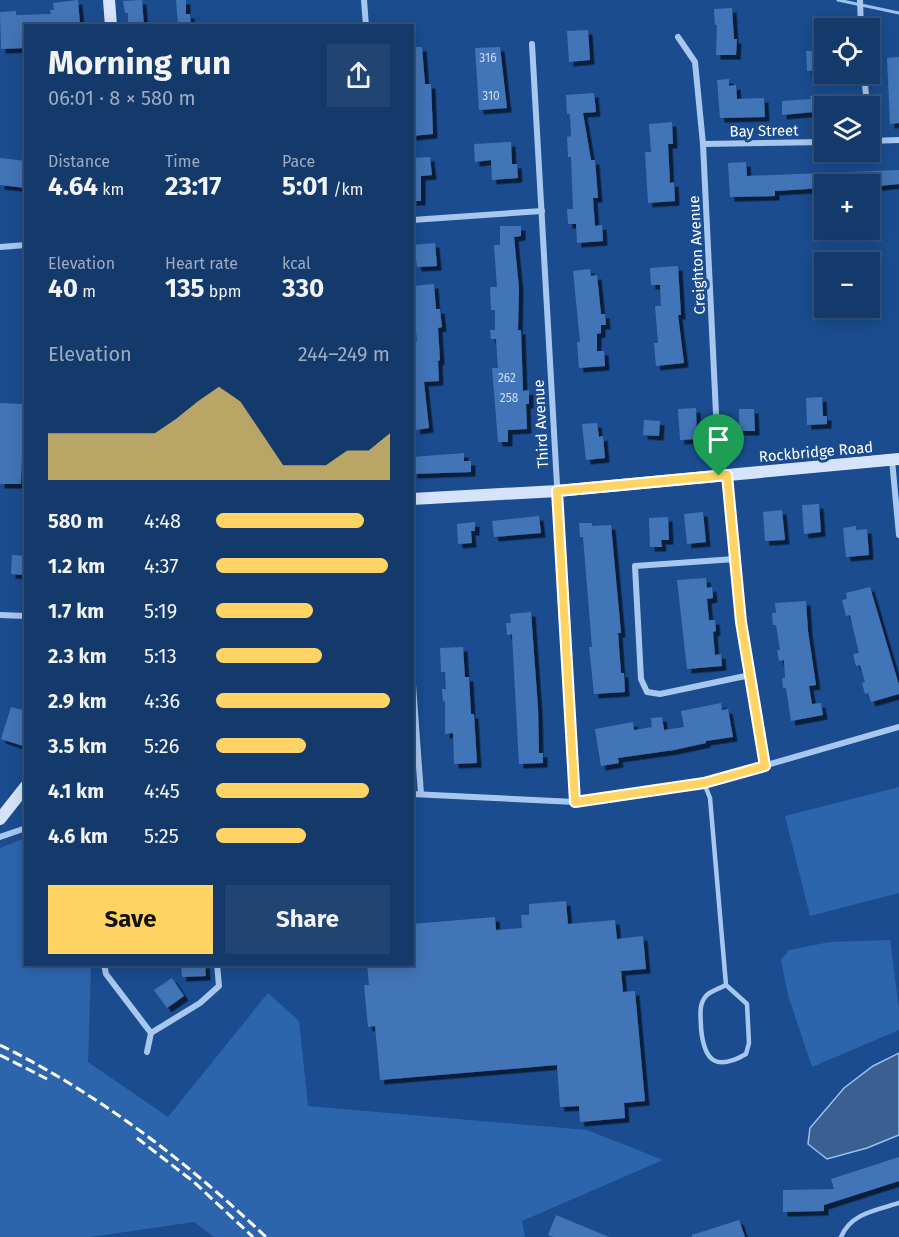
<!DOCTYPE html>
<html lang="en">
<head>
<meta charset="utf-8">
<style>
  :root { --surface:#14396b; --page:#214473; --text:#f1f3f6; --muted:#9dacc1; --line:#33537e; --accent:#ffd465 }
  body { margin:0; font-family:"Fira Sans",sans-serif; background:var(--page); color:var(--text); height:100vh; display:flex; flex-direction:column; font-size:22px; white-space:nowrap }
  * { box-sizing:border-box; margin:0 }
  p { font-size:20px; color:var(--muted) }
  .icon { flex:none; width:33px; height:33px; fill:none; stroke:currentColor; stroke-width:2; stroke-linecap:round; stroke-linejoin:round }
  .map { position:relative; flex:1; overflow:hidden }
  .side { position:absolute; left:24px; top:24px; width:390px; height:942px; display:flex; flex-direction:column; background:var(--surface); border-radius:0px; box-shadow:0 3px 15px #0003,0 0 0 2px var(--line) }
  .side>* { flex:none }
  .fabs { position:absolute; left:814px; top:18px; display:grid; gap:12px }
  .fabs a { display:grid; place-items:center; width:66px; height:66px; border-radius:0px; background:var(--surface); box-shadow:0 3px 15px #0003,0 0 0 2px var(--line); font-size:30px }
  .pin { position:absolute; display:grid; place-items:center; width:51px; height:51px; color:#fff; margin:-62px -26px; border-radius:50% 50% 50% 0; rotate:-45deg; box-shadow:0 0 6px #0007 }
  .pin .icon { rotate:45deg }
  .round { display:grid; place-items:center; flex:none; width:63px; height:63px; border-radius:0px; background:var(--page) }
  .summary { display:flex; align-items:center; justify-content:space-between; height:102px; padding:0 24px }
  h1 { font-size:33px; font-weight:700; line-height:45px }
  .metrics { display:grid; grid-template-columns:repeat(3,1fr); gap:9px; height:102px; padding:6px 24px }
  .metrics div { display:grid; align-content:center }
  .metrics b { font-size:26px; font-weight:700 }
  .metrics small { font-size:16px; font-weight:400 }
  .metrics p { font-size:16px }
  .chart { height:168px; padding:12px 24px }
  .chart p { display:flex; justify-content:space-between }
  .chart svg { width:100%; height:108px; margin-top:6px; fill:var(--accent); opacity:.7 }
  .action { display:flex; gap:12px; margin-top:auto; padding:12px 24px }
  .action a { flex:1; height:69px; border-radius:0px; background:var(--accent); color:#111; font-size:24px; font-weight:700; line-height:69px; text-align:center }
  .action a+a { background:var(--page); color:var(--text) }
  ul { padding:0 24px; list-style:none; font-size:20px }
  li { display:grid; grid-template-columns:96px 72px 1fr; align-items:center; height:45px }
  li i { height:15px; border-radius:8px; background:var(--accent) }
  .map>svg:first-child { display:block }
  .green { fill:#2d65ad }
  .water { fill:#3b5f90; stroke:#9bc1f0; stroke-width:1.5 }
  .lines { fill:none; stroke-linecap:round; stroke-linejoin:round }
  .stream { stroke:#9bc1f0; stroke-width:3 }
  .building { fill:#4375b7; filter:url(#shadow) }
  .lane { stroke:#a8c7ee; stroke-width:4.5 }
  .street { stroke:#a8c7ee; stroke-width:6 }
  .secondary { stroke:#d5e4fa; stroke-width:12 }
  .rail { stroke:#fff; stroke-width:3; stroke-dasharray:10 4.5; stroke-linecap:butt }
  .route-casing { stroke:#fff; stroke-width:12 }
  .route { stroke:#ffd465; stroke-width:8 }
  .labels { text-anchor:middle; stroke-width:6; stroke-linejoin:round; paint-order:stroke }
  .number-label { font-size:12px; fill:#d0dced }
  .street-label { font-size:15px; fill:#fff; stroke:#1a4c8f }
</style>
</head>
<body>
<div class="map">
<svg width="899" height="1237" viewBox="0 0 899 1237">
  <defs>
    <filter id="shadow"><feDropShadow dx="4.5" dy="4.5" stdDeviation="0" flood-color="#0009"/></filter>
  </defs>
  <rect width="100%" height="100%" fill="#1a4c8f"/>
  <!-- green -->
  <g class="green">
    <polygon points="899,787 899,893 810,916 785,816"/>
    <polygon points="25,838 26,964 91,965 88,1062 168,1117 268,993 299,1021 308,1106 587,1130 663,1160 522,1221 525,1237 214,1237 194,1222 90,1237 0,1237 0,848"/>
    <polygon points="890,940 899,1009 899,1030 812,1067 788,995 781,960 789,950 830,942"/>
  </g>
  <!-- water -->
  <polygon class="water" points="899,1053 899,1135 867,1148 827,1159 808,1144 810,1128 844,1088 873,1066"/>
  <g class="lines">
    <!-- stream -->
    <polyline class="stream" points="838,0 899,13"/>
  </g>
  <!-- building -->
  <g class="building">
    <polygon points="78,0 80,24 26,26 26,48 1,49 0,12 16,11 16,15 51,14 50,10 54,10 53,3"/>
    <polygon points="142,0 144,26 128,26 128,13 125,13 123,1"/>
    <polygon points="176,0 186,0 186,14 190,14 191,26 178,26"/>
    <polygon points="732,8 734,39 737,39 736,55 716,55 717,25 715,25 714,9"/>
    <polygon points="826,18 825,70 807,71 806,51 814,51 812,19"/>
    <polygon points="588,30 590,60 569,62 567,31"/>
    <polygon points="412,47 422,47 425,84 431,84 433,134 412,136"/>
    <polygon points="500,47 507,108 479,110 475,48"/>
    <polygon points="899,57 899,123 890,124 887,58"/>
    <polygon points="729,79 729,86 736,85 737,99 764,98 765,117 720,118 717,80"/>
    <polygon points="594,93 596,112 583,113 591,160 595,160 598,198 593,198 595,226 602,225 603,241 577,243 576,224 568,224 567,209 573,209 571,157 568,157 567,137 571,136 570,114 567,114 566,95"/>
    <polygon points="832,94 832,106 825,106 825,111 782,115 782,101 811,99 810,96"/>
    <polygon points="672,122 673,144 668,144 670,183 674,182 675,201 648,203 645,152 651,152 649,124"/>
    <polygon points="511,142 512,164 517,164 518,178 492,180 491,160 475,162 474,144"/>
    <polygon points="430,157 432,175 421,176 421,201 412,201 412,158"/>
    <polygon points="0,158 26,161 26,188 0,185"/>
    <polygon points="746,162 747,176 899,170 899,184 870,187 870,184 825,184 825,188 775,191 775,196 730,197 728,163"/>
    <polygon points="500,226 521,226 521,236 514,237 519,288 518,330 521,330 523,391 529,390 529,404 526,404 527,429 508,430 508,442 498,442 492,368 498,368 496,339 491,339 490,330 495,330 495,310 491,310 490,287 497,287 494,245 500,245"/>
    <polygon points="435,243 437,266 417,267 416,259 412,260 412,245"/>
    <polygon points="678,266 681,315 678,315 684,363 656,366 654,343 658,343 655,306 661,306 660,285 651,285 650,268"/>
    <polygon points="590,269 591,276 597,275 601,314 605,314 606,325 601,325 601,333 597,334 597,351 604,351 605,366 579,368 577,342 580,342 573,271"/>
    <polygon points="434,284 436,309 440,309 442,327 438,328 440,360 438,361 439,381 424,382 429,428 416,430 412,402 412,394 415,394 413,367 416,367 414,341 417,341 412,286"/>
    <polygon points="822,397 823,416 827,416 827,424 807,425 806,398"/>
    <polygon points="0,403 24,404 21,484 0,484"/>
    <polygon points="696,408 697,439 680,440 678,409"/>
    <polygon points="739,409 754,409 755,431 739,431"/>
    <polygon points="644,420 660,421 659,436 643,435"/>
    <polygon points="597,423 599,437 603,436 605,458 586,460 582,424"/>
    <polygon points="464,453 464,461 471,461 471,472 413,474 412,457"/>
    <polygon points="819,504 821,532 804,534 802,505"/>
    <polygon points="782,510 785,540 765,541 763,512"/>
    <polygon points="703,512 706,542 687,544 684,514"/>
    <polygon points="539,516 541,533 494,537 492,521"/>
    <polygon points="668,517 669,540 661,540 662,547 650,547 649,518"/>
    <polygon points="475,522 475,531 471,531 472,543 458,544 457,524"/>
    <polygon points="579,523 592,523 592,526 611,525 621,633 618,633 621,673 624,673 625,692 594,694 589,647 592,647 583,537 580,537"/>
    <polygon points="856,526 856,530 867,529 869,555 846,557 843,528"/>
    <polygon points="12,555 26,556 26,575 11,574"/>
    <polygon points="706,578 707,588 712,587 713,598 707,599 709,620 715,620 716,631 713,632 715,655 721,654 722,666 687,669 677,580"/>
    <polygon points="870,587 899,685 899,694 871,702 868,693 865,694 862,683 865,682 860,665 856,666 853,654 859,653 850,615 846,616 842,600 847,599 846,593"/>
    <polygon points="806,601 808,631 816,685 809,686 812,704 821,703 823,715 791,721 786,688 783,688 782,678 785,678 784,660 779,661 777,650 780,650 776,625 773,625 772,613 776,613 775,603"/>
    <polygon points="531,612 538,708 539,753 543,753 543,763 519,764 512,634 507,635 506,623 511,623 510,614"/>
    <polygon points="463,647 465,677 469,677 471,714 474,714 477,763 454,764 453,733 445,734 445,701 443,702 442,689 446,689 445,672 441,672 440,648"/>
    <polygon points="721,703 722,710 728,709 733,737 706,741 706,743 674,750 618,758 619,763 601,766 595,729 633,722 634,730 652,727 651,718 662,717 664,730 684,727 681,711"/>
    <polygon points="11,707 26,711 26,747 1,739"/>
    <polygon points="566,901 568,924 615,920 617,939 643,936 646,969 621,971 623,992 635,991 645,1101 624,1103 625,1118 580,1122 579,1106 560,1107 557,1065 380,1080 375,1026 368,1027 364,985 369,985 367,964 412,964 412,924 495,917 496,930 522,928 521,915 529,915 529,904"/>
    <polygon points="181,964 205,964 206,976 182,977"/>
    <polygon points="172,978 184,996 167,1008 154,990"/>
    <polygon points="899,1157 899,1181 824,1205 824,1211 783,1212 783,1190 834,1189 831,1179"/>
    <polygon points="556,1215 609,1237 553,1237 548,1235"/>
    <polygon points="739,1220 745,1237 692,1237 692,1235"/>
  </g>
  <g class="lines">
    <!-- lane -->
    <g class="lane">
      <path d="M704,783L710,798L726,985L747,1004L749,1043L746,1054C715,1072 704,1060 701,1028C701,1017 698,1005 706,996C710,991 721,988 726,985"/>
      <path d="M841,1237C851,1213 877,1210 899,1203"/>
    </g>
    <!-- street -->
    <g class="street">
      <polyline points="364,0 366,26"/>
      <polyline points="860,0 861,28"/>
      <polyline points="678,37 695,62 703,144 719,476"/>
      <polyline points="532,44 575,802"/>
      <polyline points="864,74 867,106"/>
      <polyline points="870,141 899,140"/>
      <polyline points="703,144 825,142"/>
      <polyline points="412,220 542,211"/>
      <polyline points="0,247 26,245"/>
      <polyline points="892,460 899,535"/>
      <polyline points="727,475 741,622 765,766"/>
      <polyline points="735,559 635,566 641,679 647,692 660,694 750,675"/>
      <polyline points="0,615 26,616"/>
      <polyline points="412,671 421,794"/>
      <polyline points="412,794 575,802 704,783 899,727"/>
      <polyline points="0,837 26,828"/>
      <polyline points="104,964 106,974 151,1033 147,1052"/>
      <polyline points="151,1033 200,1003 219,986 217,964"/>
    </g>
    <!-- secondary -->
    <g class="secondary">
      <polyline points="109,0 111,26"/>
      <polyline points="412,499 557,491 899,459"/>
      <polyline points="0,819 26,786"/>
    </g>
    <!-- rail -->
    <g class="rail">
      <path d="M0,1045C99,1094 186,1161 266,1237"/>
      <polyline points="0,1055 47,1079"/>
      <polyline points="137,1138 194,1182 253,1237"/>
    </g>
  </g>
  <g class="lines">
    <!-- route casing -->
    <g class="route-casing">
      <polygon id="route" points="727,475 741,622 765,766 704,783 575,802 557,491"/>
    </g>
    <!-- route -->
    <use href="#route" class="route"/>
  </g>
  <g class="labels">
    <!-- number labels -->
    <g class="number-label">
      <text x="488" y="62">316</text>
      <text x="491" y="100">310</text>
      <text x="507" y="382">262</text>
      <text x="509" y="402">258</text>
    </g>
    <!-- street labels -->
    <g class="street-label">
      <text transform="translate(764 131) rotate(-1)" y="5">Bay Street</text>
      <text transform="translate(697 255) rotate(-93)" y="5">Creighton Avenue</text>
      <text transform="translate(541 424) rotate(-93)" y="5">Third Avenue</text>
      <text transform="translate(816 452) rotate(-5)" y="5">Rockbridge Road</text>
    </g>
  </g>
</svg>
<div class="fabs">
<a><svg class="icon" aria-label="locate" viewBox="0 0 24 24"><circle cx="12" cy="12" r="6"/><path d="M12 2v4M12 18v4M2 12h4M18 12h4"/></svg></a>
<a><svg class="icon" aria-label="layers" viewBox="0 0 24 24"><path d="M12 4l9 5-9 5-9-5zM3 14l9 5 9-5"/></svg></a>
<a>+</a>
<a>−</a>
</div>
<div class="pin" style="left:719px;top:476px;background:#1e9e55"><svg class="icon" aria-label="arrive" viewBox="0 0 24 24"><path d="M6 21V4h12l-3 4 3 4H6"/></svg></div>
<section class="side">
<div class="summary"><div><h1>Morning run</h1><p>06:01 · 8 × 580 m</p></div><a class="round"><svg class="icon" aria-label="share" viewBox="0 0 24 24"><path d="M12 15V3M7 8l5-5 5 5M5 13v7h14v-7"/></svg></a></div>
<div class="metrics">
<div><p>Distance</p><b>4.64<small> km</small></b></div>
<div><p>Time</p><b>23:17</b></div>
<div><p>Pace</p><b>5:01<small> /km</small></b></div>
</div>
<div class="metrics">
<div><p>Elevation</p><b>40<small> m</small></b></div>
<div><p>Heart rate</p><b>135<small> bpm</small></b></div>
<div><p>kcal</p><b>330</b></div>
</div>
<div class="chart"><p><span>Elevation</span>244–249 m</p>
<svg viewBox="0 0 160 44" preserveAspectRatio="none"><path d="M0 44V25L10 25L20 25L30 25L40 25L50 25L60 19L70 12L80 6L90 12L100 25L110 38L120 38L130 38L140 32L150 32L160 25V44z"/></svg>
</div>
<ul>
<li><b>580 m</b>4:48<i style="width:85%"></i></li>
<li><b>1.2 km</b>4:37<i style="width:99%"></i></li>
<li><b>1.7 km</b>5:19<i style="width:56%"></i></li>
<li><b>2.3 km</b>5:13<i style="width:61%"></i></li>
<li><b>2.9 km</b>4:36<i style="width:100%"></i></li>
<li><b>3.5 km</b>5:26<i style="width:52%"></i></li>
<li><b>4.1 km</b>4:45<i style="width:88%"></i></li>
<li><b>4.6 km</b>5:25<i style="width:52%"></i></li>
</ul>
<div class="action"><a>Save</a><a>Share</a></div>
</section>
</div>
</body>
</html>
